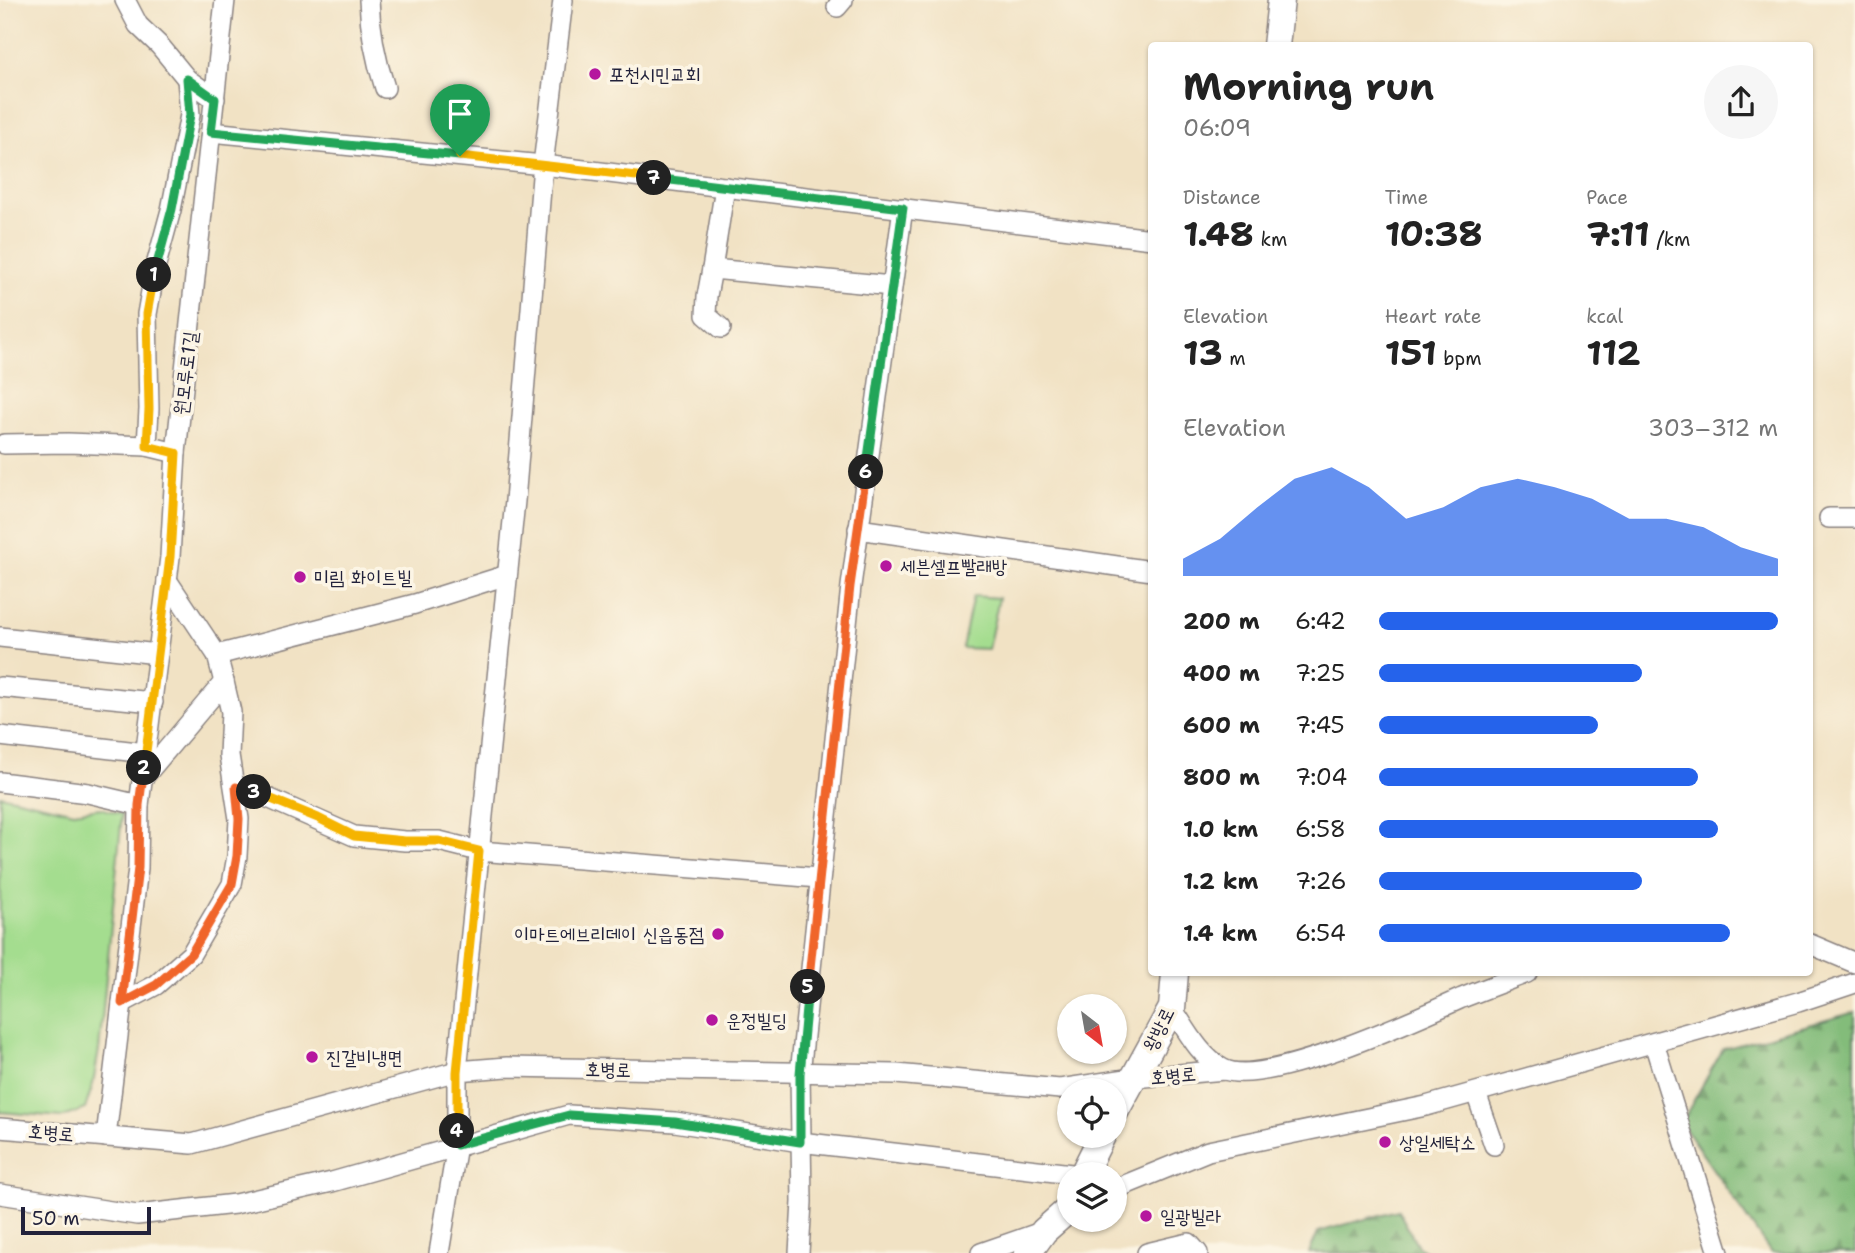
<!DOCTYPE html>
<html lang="en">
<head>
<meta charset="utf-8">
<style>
  :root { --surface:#fff; --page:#f6f6f6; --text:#222; --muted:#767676; --accent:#2563eb }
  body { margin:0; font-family:"Shantell Sans","Poor Story",sans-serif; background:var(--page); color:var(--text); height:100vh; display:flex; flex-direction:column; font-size:26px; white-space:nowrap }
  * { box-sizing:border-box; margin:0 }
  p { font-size:23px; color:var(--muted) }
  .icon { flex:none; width:38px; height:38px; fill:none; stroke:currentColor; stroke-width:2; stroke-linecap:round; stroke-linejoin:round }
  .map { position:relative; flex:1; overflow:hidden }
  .drawer { position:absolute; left:1148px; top:42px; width:665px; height:934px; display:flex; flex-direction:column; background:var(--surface); border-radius:7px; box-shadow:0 2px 5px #0004 }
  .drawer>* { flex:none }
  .needle { width:46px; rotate:149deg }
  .fabs { position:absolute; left:1057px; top:994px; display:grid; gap:14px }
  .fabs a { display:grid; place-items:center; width:70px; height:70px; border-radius:50%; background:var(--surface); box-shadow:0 2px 5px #0004; font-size:35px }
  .scale { position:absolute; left:21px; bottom:18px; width:130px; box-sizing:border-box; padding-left:7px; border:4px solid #22223b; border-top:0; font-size:19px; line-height:24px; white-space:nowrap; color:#22223b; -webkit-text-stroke:5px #fcf5e5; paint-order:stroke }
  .pin { position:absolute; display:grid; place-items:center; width:60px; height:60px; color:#fff; margin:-72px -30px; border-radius:50% 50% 50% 0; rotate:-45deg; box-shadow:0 0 7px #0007 }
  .pin .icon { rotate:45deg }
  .km { position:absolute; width:35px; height:35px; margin:-18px; border-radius:50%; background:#222; color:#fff; font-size:19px; line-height:35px; text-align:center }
  .round { display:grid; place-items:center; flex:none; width:74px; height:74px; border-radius:37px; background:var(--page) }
  .head { display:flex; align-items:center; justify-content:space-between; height:119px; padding:0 35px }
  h1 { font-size:38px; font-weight:700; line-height:52px }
  .stats { display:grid; grid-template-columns:repeat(3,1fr); gap:10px; height:119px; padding:7px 35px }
  .stats div { display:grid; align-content:center }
  .stats b { font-size:35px; font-weight:700 }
  .stats small { font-size:19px; font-weight:400 }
  .stats p { font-size:19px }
  .chart { height:196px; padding:14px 35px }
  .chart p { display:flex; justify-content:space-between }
  .chart svg { width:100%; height:126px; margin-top:7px; fill:var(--accent); opacity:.7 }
  ul { padding:0 35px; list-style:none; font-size:23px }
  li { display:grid; grid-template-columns:112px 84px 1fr; align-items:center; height:52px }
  li i { height:18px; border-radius:9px; background:var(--accent) }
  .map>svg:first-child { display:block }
  .forest { fill:url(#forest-firs); stroke:#526f5a; stroke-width:2 }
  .green { fill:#a4dd8f; stroke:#638065; stroke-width:2 }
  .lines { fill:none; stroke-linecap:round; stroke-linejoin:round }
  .street-casing { stroke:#8a8280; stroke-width:22 }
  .secondary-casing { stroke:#8a8280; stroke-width:29 }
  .street { stroke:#fff; stroke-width:19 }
  .secondary { stroke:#fff; stroke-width:26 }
  .split-1-casing { stroke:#fff; stroke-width:14 }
  .split-2-casing { stroke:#fff; stroke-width:14 }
  .split-3-casing { stroke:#fff; stroke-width:14 }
  .split-4-casing { stroke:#fff; stroke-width:14 }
  .split-5-casing { stroke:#fff; stroke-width:14 }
  .split-6-casing { stroke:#fff; stroke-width:14 }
  .split-7-casing { stroke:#fff; stroke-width:14 }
  .split-8-casing { stroke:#fff; stroke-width:14 }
  .split-1 { stroke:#22a559; stroke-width:9 }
  .split-2 { stroke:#f5b400; stroke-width:9 }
  .split-3 { stroke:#f0652b; stroke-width:9 }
  .split-4 { stroke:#f5b400; stroke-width:9 }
  .split-5 { stroke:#22a559; stroke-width:9 }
  .split-6 { stroke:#f0652b; stroke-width:9 }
  .split-7 { stroke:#22a559; stroke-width:9 }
  .split-8 { stroke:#f5b400; stroke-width:9 }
  .poi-dot { fill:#b5179e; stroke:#fcf5e5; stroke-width:2.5 }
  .labels { text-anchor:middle; stroke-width:7; stroke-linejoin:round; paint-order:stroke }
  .poi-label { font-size:19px; fill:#22223b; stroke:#fcf5e5; text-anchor:start }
  .street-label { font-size:19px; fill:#22223b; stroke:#fcf5e5 }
</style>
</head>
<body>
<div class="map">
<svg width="1855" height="1253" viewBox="0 0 1855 1253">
  <defs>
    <pattern id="forest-firs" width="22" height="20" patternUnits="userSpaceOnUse" patternTransform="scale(1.75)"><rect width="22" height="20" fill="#83bc7a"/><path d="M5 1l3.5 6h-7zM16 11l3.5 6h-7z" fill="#6b9865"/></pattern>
  </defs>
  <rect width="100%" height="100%" fill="#fcf5e5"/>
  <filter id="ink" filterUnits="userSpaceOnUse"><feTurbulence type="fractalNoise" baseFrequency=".0143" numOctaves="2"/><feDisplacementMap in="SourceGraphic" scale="14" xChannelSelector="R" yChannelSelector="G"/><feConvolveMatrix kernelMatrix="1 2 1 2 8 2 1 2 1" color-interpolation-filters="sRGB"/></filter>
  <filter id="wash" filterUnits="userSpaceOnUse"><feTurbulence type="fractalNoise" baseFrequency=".00686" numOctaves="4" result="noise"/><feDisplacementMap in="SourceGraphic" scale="28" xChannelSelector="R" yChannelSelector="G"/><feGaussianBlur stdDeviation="1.57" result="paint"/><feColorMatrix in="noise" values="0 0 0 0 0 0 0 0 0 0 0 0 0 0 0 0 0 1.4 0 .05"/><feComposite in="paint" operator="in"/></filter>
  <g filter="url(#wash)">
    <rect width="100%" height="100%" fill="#f1e2c4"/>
    <!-- forest -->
    <g class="forest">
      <polygon points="1855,1012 1855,1253 1771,1253 1681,1123 1723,1049"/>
      <polygon points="1398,1210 1419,1248 1430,1253 1309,1253 1318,1232"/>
    </g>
    <!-- green -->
    <g class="green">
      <polygon points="973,596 999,598 988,649 962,648"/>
      <polygon points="0,795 74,812 100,808 122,814 99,1050 93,1084 85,1109 63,1117 0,1112"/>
    </g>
  </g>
  <g filter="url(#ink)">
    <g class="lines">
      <!-- street casing -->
      <g class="street-casing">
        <g id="street">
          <polyline points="125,0 138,25 160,46 187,79 215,99"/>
          <path d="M369,0C370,29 376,61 385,88"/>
          <polyline points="837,7 843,0"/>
          <polyline points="211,132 543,165 1152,239"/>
          <polyline points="725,187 712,269 892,286"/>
          <polyline points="712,269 707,296 706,315 721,328"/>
          <polyline points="4,444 68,443 147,446"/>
          <polyline points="176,453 147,446 149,409 147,314 155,269 171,210 190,115 187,79"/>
          <polyline points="1829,518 1855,518"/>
          <polyline points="858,529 1152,571"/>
          <polyline points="0,637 158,654"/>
          <polyline points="217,655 415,604 507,575"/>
          <polyline points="0,687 153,702"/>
          <polyline points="0,736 146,753"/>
          <polyline points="143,778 224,682"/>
          <polyline points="0,782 88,793 139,805"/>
          <polyline points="235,787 259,794 354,836 405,841 439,841 479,851 819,878"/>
          <polyline points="1810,944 1855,963"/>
          <polyline points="122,1003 156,985 191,954 232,884 237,856 239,819 229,755 231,712 224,682 217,655 167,580"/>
          <path d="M1172,1008C1186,1029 1200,1057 1223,1069C1263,1089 1420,1017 1462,998C1484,989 1506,981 1527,973"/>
          <polyline points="1654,1043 1719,1253"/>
          <polyline points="1476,1093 1494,1145"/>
          <polyline points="0,1128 192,1144 457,1071 507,1067 896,1074 1060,1089 1133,1078 1225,1070"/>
          <polyline points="106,1137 138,868 139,805 170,557 176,453 225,0"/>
          <polyline points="1115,1189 1208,1151 1426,1106 1798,1002 1855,983"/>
          <polyline points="0,1194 137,1215 235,1204 332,1182 569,1115 675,1122 800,1142 1072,1174"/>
          <polyline points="439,1253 457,1145 457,1071 515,501 543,165 563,0"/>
          <polyline points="799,1253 802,1202 800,1074 851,586 903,208"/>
          <polyline points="981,1253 1044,1231"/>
          <polyline points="1147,1253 1189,1243 1198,1253"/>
        </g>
      </g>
      <!-- secondary casing -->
      <g class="secondary-casing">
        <g id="secondary">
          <polyline points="1276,46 1281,0"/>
          <polyline points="1115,1112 1172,1008 1175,973"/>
          <polyline points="1083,1174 1102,1136"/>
          <polyline points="1028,1253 1044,1231 1069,1209"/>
        </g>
      </g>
      <!-- street -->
      <use href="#street" class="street"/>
      <!-- secondary -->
      <use href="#secondary" class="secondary"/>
    </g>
  </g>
  <g class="lines" filter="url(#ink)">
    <!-- split-1 casing -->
    <g class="split-1-casing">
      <polyline id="split-1" points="154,275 172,209 190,115 187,79 215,99 211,132 460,156"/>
    </g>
    <!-- split-2 casing -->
    <g class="split-2-casing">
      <polyline id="split-2" points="144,768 170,557 176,453 147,446 149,409 147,314 154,275"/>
    </g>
    <!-- split-3 casing -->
    <g class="split-3-casing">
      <polyline id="split-3" points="144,768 139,805 138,868 122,1003 156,985 191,954 232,884 237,856 239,819 236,787 254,792"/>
    </g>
    <!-- split-4 casing -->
    <g class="split-4-casing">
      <polyline id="split-4" points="254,792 318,818 354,836 405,841 439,841 479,851 457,1072 457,1131"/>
    </g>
    <!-- split-5 casing -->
    <g class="split-5-casing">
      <polyline id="split-5" points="457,1131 457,1145 569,1115 675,1122 800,1142 800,1074 808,987"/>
    </g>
    <!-- split-6 casing -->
    <g class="split-6-casing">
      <polyline id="split-6" points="808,987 850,586 866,472"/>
    </g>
    <!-- split-7 casing -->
    <g class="split-7-casing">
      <polyline id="split-7" points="654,178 903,208 866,472"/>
    </g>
    <!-- split-8 casing -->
    <g class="split-8-casing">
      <polyline id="split-8" points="460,156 654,178"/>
    </g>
    <!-- split-1 -->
    <use href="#split-1" class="split-1"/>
    <!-- split-2 -->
    <use href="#split-2" class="split-2"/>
    <!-- split-3 -->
    <use href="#split-3" class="split-3"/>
    <!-- split-4 -->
    <use href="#split-4" class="split-4"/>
    <!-- split-5 -->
    <use href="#split-5" class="split-5"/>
    <!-- split-6 -->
    <use href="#split-6" class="split-6"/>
    <!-- split-7 -->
    <use href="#split-7" class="split-7"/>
    <!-- split-8 -->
    <use href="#split-8" class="split-8"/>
  </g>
  <!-- markers -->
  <g class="poi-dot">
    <circle cx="595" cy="74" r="7"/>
    <circle cx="886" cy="566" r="7"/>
    <circle cx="300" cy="577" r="7"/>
    <circle cx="718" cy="934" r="7"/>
    <circle cx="712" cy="1020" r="7"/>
    <circle cx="312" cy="1057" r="7"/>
    <circle cx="1385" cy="1142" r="7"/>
    <circle cx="1146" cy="1216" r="7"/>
  </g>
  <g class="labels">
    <!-- poi labels -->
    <g class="poi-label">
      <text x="609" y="81">포천시민교회</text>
      <text x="900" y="573">세븐셀프빨래방</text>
      <text x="314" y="584">미림 화이트빌</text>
      <text x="704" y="941" text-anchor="end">이마트에브리데이 신읍동점</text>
      <text x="726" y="1027">운정빌딩</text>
      <text x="326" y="1064">진갈비냉면</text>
      <text x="1399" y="1149">상일세탁소</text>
      <text x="1160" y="1223">일광빌라</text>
    </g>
    <!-- street labels -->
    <g class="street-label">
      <text transform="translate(185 373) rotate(-83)" y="7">원모루로1길</text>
      <text transform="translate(1158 1029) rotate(-64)" y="7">왕방로</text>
      <text transform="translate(608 1069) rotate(1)" y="7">호병로</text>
      <text transform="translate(1173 1075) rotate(-5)" y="7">호병로</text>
      <text transform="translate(51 1132) rotate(5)" y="7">호병로</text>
    </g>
  </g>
</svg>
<div class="fabs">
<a><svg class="needle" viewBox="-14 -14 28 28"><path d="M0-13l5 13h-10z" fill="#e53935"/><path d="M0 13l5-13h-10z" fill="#767676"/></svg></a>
<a><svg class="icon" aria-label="locate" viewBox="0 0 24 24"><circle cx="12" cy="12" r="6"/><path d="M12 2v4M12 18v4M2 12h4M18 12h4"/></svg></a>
<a><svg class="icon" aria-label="layers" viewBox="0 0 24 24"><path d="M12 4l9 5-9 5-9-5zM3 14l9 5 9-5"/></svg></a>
</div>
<div class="scale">50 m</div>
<div class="pin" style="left:460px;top:156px;background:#1e9e55"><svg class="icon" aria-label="arrive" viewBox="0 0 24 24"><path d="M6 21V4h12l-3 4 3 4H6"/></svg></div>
<b class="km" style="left:154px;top:275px">1</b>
<b class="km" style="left:144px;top:768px">2</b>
<b class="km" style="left:254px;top:792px">3</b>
<b class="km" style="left:457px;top:1131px">4</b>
<b class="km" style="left:808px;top:987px">5</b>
<b class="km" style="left:866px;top:472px">6</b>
<b class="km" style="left:654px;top:178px">7</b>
<section class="drawer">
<div class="head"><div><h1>Morning run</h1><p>06:09</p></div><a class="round"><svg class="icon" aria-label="share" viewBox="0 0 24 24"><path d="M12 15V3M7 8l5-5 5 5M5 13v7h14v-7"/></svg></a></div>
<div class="stats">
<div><p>Distance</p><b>1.48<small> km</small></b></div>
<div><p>Time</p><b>10:38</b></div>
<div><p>Pace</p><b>7:11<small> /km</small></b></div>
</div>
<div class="stats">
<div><p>Elevation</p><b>13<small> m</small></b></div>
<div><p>Heart rate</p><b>151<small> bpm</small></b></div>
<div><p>kcal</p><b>112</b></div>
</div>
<div class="chart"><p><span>Elevation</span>303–312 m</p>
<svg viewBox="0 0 160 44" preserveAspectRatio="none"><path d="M0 44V38L10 31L20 20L30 10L40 6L50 13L60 24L70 20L80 13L90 10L100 13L110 17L120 24L130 24L140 27L150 34L160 38V44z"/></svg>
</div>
<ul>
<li><b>200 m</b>6:42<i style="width:100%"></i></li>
<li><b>400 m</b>7:25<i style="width:66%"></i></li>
<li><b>600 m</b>7:45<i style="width:55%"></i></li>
<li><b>800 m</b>7:04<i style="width:80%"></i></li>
<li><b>1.0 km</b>6:58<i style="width:85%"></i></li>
<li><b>1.2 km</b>7:26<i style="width:66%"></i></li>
<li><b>1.4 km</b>6:54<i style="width:88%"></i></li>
</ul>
</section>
</div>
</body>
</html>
